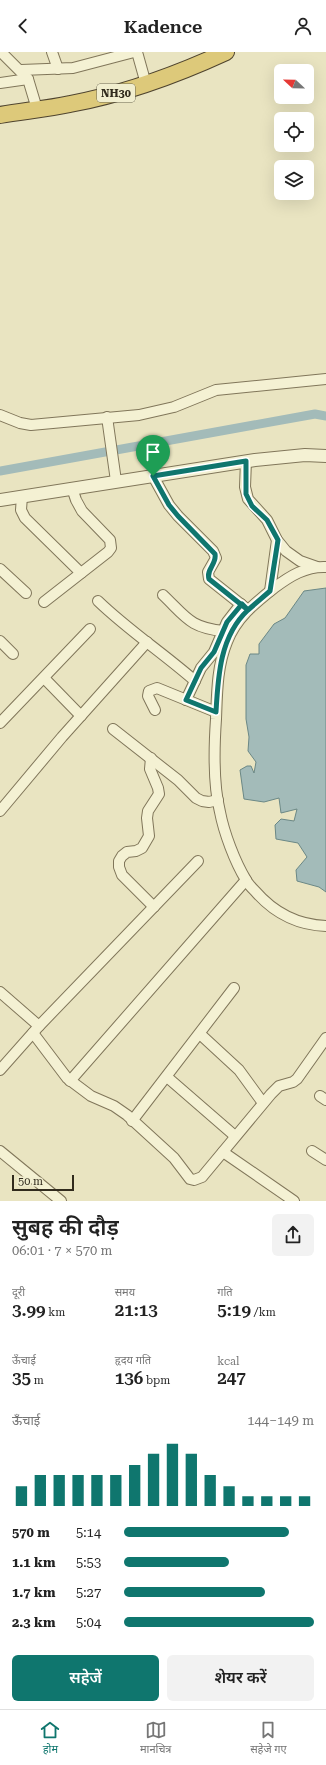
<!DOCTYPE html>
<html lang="hi">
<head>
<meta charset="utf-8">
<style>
  :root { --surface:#fff; --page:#f2f2f2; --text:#222; --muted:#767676; --line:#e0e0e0; --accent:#0f766e }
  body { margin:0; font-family:"Roboto Serif","Noto Sans Devanagari",serif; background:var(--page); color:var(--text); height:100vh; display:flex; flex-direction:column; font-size:15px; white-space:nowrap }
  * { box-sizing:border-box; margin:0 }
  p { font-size:13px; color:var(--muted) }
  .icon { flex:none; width:22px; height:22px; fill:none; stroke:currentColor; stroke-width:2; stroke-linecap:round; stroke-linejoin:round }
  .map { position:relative; height:1149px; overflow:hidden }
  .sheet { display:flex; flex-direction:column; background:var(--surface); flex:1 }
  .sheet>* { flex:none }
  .needle { width:26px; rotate:292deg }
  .tools { position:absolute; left:274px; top:12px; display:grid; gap:8px }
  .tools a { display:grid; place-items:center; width:40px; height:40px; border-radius:6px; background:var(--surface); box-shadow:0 4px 16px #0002; font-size:20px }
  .scale { position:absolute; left:12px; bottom:10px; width:62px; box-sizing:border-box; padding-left:4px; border:2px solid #312b1d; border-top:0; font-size:11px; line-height:14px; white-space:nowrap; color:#312b1d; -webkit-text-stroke:3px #f1eecf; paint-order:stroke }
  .pin { position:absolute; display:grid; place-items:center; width:34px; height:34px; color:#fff; margin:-41px -17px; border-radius:50% 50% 50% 0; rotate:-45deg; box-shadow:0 0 4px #0007 }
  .pin .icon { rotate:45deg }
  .round { display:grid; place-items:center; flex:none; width:42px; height:42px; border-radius:6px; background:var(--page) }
  .summary { display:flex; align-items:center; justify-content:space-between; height:68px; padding:0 12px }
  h1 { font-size:22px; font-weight:600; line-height:30px }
  .figures { display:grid; grid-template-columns:repeat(3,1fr); gap:6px; height:68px; padding:4px 12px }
  .figures div { display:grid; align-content:center }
  .figures b { font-size:17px; font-weight:600 }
  .figures small { font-size:11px; font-weight:400 }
  .figures p { font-size:11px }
  .chart { height:112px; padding:8px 12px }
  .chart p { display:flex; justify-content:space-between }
  .chart svg { width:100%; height:72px; margin-top:4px; stroke:var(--accent); stroke-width:6 }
  .button { display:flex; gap:8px; margin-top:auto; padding:8px 12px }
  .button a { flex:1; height:46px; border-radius:6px; background:var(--accent); color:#fff; font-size:16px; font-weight:600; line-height:46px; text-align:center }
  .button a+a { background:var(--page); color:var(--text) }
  ul { padding:0 12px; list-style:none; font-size:13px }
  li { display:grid; grid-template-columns:64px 48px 1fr; align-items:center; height:30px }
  li i { height:10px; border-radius:5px; background:var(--accent) }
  header { display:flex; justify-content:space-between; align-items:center; height:52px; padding:0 12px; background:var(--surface); font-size:18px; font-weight:600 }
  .menu { display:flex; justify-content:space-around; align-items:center; height:56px; border-top:1px solid var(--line); background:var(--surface); font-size:11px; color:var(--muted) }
  .menu a { display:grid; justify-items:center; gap:2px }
  .menu .on { color:var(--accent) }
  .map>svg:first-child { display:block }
  .water { fill:#a3bbb9; stroke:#6b8886 }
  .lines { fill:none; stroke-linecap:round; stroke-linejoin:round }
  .canal { stroke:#a3bbb9; stroke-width:9 }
  .minor-casing { stroke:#80765a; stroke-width:12 }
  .tertiary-casing { stroke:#80765a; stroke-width:14 }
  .trunk-casing { stroke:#4e432e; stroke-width:18 }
  .minor { stroke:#f4f1d3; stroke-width:10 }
  .tertiary { stroke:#f4f1d3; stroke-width:12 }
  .trunk { stroke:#ddc97a; stroke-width:16 }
  .route-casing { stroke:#fff; stroke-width:8 }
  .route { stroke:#0f766e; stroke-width:5 }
  .labels { text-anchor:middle; stroke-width:3; stroke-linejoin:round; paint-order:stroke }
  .shield { fill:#f1eecf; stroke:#6b6652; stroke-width:1 }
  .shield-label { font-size:11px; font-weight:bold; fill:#312b1d }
</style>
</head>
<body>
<header><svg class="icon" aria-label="back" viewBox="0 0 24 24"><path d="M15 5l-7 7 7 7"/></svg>Kadence<svg class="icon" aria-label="person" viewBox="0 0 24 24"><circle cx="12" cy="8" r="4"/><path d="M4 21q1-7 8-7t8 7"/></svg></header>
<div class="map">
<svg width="326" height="1149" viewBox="0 0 326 1149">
  <rect width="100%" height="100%" fill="#e9e4c1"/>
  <!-- water -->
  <polygon class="water" points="326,536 326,840 319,835 297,829 296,818 307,805 298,791 276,787 275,773 281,767 294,769 297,757 281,761 279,746 264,750 244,747 240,718 247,714 251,714 254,721 256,710 248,699 249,685 246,667 246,613 250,602 259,602 259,592 274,572 285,566 304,539"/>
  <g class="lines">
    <!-- canal -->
    <polyline class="canal" points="0,419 315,362 326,364"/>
    <!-- minor casing -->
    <g class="minor-casing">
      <g id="minor">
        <polyline points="1,0 28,27 37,57"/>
        <polyline points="52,0 58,17"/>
        <polyline points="137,0 146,32"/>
        <polyline points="21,18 73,16 134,0"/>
        <polyline points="0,31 28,27"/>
        <polyline points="0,363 20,371 31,373 139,363 174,355 216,338 326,327"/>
        <polyline points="107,365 116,429"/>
        <polyline points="246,409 245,435 248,447 267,468 277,488 286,499 300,509 317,515"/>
        <polyline points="153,424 169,453 178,464 213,499 216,506 208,520 209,527 248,558"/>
        <polyline points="22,444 21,458 25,466 81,521"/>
        <path d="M326,515C306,514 290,524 274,536C255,551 236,566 227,590C217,614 217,641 216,667C214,696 213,732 220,760C224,781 235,810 246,828C248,832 252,836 255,839C274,861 297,873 326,874"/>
        <polyline points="0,517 26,541"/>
        <polyline points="270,539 277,488"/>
        <path d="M163,543C186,565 190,576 224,579"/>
        <path d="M98,549C128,578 163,601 195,629"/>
        <polyline points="44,550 108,500 111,496 110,488 82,459 76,448 72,436"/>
        <polyline points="0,589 13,602"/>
        <polyline points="44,626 81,664"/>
        <polyline points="186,648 201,616 214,600 227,570 241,552"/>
        <polyline points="155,658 148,644 149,639 157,636 216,660"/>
        <polyline points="0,671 90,577"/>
        <polyline points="113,677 178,728 196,746 202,749 209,750 218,748"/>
        <polyline points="151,706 150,717 158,736 159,742 148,759 147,766 149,784 142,796 136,799 127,800 122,804 119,809 119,815 122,823 154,855"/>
        <polyline points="0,759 62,685 147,590"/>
        <polyline points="0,940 39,974"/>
        <polyline points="33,981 67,1026 91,1044 114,1054 127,1063 174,1106 190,1127 194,1128 202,1125 271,1042 279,1034 293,1030 297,1027 326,986"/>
        <polyline points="200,982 239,1018 263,1051"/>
        <polyline points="0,1018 39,974 198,809"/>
        <polyline points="167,1025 235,1084"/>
        <polyline points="70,1029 246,828"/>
        <polyline points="320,1044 326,1048"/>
        <polyline points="132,1069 234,936"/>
        <polyline points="0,1099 61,1149"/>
        <polyline points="312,1099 326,1108"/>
        <polyline points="223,1100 294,1149"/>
      </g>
    </g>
    <!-- tertiary casing -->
    <g class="tertiary-casing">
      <polyline id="tertiary" points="0,448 255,408 305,403 326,404"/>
    </g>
    <!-- trunk casing -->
    <g class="trunk-casing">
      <path id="trunk" d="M0,63C23,59 47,57 70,52C124,42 176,23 226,0"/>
    </g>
    <!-- minor -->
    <use href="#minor" class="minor"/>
    <!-- tertiary -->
    <use href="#tertiary" class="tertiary"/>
    <!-- trunk -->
    <use href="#trunk" class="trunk"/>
  </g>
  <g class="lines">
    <!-- route casing -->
    <g class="route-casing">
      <path id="route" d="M153,424L169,453L178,464L215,502C217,512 206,517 209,527L248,558C220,584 218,624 216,660L186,648L201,616L214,600L227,570L242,552L248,558L270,539L278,488L267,468L252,454L246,442V409L153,424"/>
    </g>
    <!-- route -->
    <use href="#route" class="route"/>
  </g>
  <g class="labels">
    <!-- shield labels -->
    <rect class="shield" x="97" y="32" width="38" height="18" rx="3"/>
    <g class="shield-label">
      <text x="116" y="45">NH30</text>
    </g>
  </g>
</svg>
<div class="tools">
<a><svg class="needle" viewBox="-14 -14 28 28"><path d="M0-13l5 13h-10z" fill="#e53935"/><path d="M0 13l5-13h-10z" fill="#767676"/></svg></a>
<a><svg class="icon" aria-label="locate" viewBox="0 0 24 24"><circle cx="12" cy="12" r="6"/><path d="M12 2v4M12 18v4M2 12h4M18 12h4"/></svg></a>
<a><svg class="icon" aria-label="layers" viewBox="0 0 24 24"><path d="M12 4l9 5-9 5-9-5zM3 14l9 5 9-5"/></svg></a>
</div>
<div class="scale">50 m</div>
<div class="pin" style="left:153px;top:424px;background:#1e9e55"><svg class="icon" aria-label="arrive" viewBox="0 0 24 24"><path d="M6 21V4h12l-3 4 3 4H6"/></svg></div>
</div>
<section class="sheet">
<div class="summary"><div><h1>सुबह की दौड़</h1><p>06:01 · 7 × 570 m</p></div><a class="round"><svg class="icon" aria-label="share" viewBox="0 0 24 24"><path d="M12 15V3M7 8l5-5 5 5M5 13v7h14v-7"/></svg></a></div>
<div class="figures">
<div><p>दूरी</p><b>3.99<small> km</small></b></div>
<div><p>समय</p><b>21:13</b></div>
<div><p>गति</p><b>5:19<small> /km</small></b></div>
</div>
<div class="figures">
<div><p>ऊँचाई</p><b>35<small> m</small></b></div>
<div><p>हृदय गति</p><b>136<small> bpm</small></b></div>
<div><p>kcal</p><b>247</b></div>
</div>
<div class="chart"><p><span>ऊँचाई</span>144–149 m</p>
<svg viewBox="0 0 160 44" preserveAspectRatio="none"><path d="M5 44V32M15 44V25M25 44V25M35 44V25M45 44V25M55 44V25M65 44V19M75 44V12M85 44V6M95 44V12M105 44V25M115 44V32M125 44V38M135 44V38M145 44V38M155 44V38"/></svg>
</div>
<ul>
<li><b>570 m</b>5:14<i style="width:87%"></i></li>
<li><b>1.1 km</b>5:53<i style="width:55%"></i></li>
<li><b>1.7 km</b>5:27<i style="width:74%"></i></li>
<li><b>2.3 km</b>5:04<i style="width:100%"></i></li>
</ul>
<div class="button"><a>सहेजें</a><a>शेयर करें</a></div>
</section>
<nav class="menu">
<a class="on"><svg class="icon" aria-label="home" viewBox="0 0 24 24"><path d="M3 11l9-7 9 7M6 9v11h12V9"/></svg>होम</a>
<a><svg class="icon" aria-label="map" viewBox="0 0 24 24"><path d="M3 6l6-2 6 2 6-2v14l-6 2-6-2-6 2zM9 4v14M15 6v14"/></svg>मानचित्र</a>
<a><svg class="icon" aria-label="saved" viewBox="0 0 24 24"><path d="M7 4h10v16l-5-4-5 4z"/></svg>सहेजे गए</a>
</nav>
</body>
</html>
